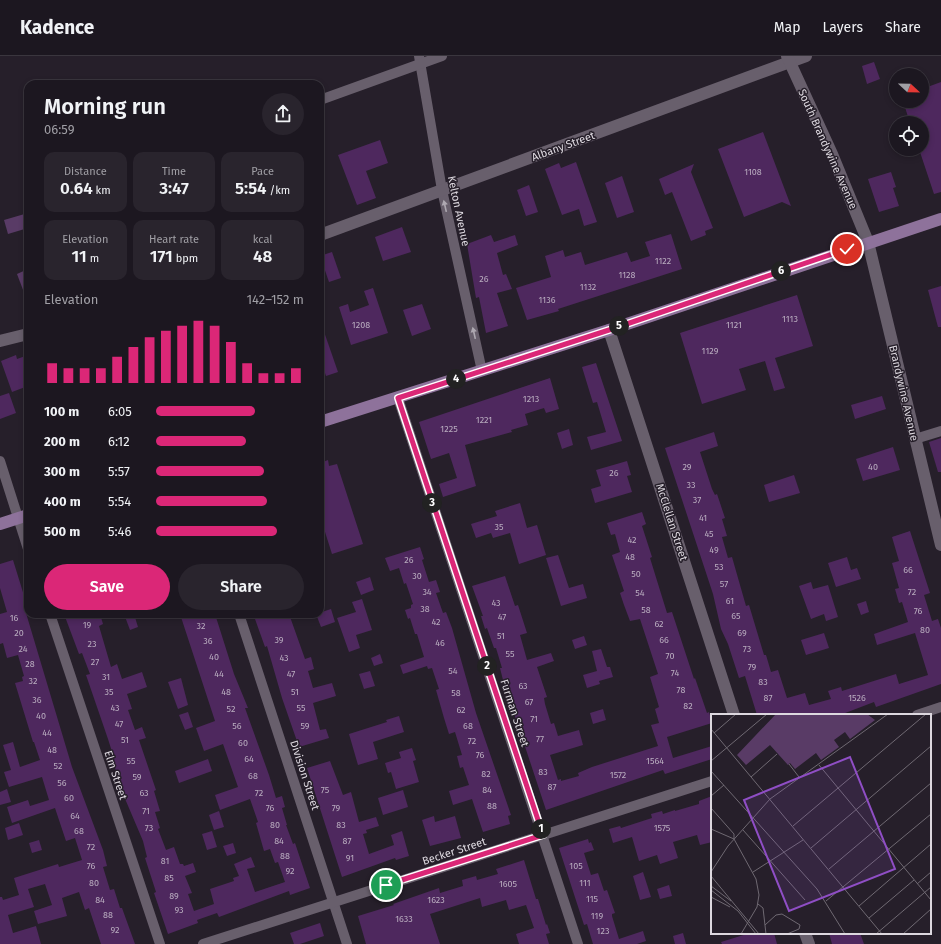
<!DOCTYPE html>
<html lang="en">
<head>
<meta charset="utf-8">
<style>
  :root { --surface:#1c1720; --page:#29242d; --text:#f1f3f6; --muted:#a09fa5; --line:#3a363e; --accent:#db2777 }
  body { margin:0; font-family:"Fira Sans",sans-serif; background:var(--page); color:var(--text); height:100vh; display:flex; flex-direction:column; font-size:15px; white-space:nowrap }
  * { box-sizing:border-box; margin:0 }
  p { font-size:13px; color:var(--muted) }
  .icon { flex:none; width:22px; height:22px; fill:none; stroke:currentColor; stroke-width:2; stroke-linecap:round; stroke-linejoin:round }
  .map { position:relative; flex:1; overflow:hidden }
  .drawer { position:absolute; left:24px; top:24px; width:300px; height:538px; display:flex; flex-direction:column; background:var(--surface); border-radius:12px; box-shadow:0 2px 6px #0003,0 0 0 1px var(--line) }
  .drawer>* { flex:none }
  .needle { width:26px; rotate:112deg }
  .tools { position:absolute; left:889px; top:12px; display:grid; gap:8px }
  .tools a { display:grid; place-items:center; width:40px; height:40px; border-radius:50%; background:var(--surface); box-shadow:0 2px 6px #0003,0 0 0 1px var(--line); font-size:20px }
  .pin { position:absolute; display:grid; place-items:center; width:34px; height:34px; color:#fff; margin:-17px; border:2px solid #fff; border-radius:50%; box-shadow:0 1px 4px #0007 }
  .km { position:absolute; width:20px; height:20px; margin:-10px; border-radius:50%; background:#222; color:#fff; font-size:11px; line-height:20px; text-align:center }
  .round { display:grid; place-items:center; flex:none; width:42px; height:42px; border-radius:21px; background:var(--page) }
  .head { display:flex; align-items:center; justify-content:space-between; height:68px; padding:0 20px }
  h1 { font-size:22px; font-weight:600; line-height:30px }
  .metrics { display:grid; grid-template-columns:repeat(3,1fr); gap:6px; height:68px; padding:4px 20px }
  .metrics div { display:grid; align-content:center; border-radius:10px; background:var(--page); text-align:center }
  .metrics b { font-size:17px; font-weight:600 }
  .metrics small { font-size:11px; font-weight:400 }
  .metrics p { font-size:11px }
  .chart { height:112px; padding:8px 20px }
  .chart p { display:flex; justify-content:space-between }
  .chart svg { width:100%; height:72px; margin-top:4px; stroke:var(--accent); stroke-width:6 }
  .button { display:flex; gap:8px; margin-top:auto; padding:8px 20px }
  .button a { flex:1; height:46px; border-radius:24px; background:var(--accent); color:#fff; font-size:16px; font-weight:600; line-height:46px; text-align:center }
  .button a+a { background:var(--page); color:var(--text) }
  ul { padding:0 20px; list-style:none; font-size:13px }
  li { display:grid; grid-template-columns:64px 48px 1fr; align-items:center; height:30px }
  li i { height:10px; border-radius:5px; background:var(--accent) }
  header { display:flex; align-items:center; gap:24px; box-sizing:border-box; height:56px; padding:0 20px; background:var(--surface); border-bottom:1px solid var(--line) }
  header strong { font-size:19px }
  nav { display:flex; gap:22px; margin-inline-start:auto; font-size:14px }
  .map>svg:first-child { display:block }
  .green { fill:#593b66 }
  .building { fill:#4e285e }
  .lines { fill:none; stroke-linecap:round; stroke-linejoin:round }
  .minor { stroke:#685f6c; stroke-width:10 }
  .tertiary { stroke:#685f6c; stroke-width:12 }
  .secondary { stroke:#685f6c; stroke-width:12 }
  .primary { stroke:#8e729b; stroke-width:12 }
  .oneway { fill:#aea8b1 }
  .route-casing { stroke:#fff; stroke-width:8 }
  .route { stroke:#db2777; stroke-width:5 }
  .labels { text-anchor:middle; stroke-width:3; stroke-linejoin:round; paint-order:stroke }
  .number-label { font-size:9px; fill:#b9acbf }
  .street-label { font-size:11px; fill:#ddd8df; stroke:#261f2a }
  .inset-road { fill:none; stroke:#6f6972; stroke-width:1 }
  .view { fill:#8f4ec5; fill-opacity:0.15; stroke:#8f4ec5; stroke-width:2 }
  .inset-edge { fill:none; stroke:#ddd8df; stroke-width:2 }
</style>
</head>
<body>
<header>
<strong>Kadence</strong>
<nav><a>Map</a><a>Layers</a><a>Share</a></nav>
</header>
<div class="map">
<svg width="941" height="888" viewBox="0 0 941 888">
  <rect width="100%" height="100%" fill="#261f2a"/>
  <!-- green -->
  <g class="green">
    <polygon points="28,157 28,172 8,178 4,164"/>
    <polygon points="28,213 28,247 17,218"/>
  </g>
  <!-- building -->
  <g class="building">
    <polygon points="874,6 880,23 867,28 862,10"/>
    <polygon points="941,26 941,136 934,138 919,93 922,93 922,67 910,67 903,45 922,45 922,33"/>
    <polygon points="763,76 791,150 782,146 744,161 718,93"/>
    <polygon points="380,84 388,107 366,115 376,142 357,149 338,99"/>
    <polygon points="576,106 597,166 584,170 579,153 562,159 545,113 559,107 561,112"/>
    <polygon points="694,108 691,116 713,172 705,175 706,179 691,185 672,136 665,139 659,123"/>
    <polygon points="891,116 896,131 893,132 899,150 879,156 868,123"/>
    <polygon points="622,120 634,156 617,162 605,127"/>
    <polygon points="529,129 538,156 526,160 517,134"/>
    <polygon points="402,171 411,196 383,205 375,181"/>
    <polygon points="671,178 682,213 558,253 559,255 527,264 516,232 551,221 545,200 563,194 565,201 581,196 585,209 627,196 631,206 650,200 645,186"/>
    <polygon points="491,179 494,186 515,179 518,189 497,197 503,219 506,218 512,233 497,237 508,270 486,277 479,241 476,242 467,188"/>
    <polygon points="332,196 341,222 329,226 320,200"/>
    <polygon points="941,230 941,271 938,271 928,234"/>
    <polygon points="373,232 388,277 351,289 339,251 348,248 350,256 369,249 364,235"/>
    <polygon points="797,239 813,290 775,302 785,332 774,335 765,305 739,313 746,334 702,348 680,277"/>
    <polygon points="422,248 431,273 412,280 403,254"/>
    <polygon points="320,267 321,267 338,316 326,320 320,302"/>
    <polygon points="16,299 17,303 28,299 28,330 12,336 1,305"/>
    <polygon points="596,307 622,385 591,394 587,381 606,376 597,346 593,347 582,311"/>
    <polygon points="550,322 559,353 546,357 544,352 525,358 528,369 511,374 512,376 465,389 476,430 443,441 439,428 457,422 449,397 431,403 419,366"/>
    <polygon points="9,337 16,357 0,363 0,340"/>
    <polygon points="882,340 886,353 855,363 851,349"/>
    <polygon points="569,373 573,389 562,393 557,377"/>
    <polygon points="714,376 718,390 700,396 712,433 715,439 717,438 725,462 722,463 727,480 722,481 728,502 732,501 746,550 749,549 764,599 766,599 771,616 778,614 787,642 805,637 809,649 831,643 828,635 841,631 842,635 896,618 899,628 928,619 915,577 877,589 874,578 908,566 902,546 899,547 895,533 899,532 892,507 899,505 892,481 910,475 930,537 924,539 932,565 938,563 941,572 941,628 876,651 874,646 840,659 757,659 745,620 739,622 728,588 721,573 713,538 665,392"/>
    <polygon points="941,382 941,416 938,416 929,386"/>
    <polygon points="893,391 900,414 863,425 856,403"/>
    <polygon points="328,404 329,410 337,408 363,488 332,498 320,460 320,407"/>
    <polygon points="627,405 631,419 627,420 632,436 595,447 591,433 601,430 596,414"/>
    <polygon points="794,419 800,437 769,446 764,429"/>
    <polygon points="520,447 527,472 537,469 546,499 519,508 510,477 493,482 491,477 476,482 471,468 497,460 495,455"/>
    <polygon points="642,456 646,468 642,470 652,501 650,502 667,557 672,556 694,623 695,622 707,657 709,656 712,666 712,667 667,681 673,702 712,690 712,703 665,718 663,714 546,754 503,624 500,612 502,612 496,592 494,592 487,572 485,573 481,560 483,560 472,530 505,520 515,550 518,549 527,577 520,579 527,604 551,597 554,605 537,611 547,641 544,642 545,648 551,668 554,667 558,680 579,674 583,689 550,699 558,724 561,723 561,725 579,720 578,717 592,711 658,690 651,669 659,667 655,653 659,651 650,621 658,618 640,563 630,565 624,549 620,537 624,535 612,499 620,496 615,478 611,479 607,467"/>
    <polygon points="420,491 424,503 422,504 429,526 436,524 440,536 436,537 443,557 446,556 452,572 476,657 511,759 508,760 510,768 483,776 472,743 453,749 449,735 469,729 463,711 460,712 457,700 462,699 455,676 449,678 444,662 436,634 439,633 432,612 428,613 427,610 403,618 400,609 424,601 417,578 415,578 410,562 408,563 405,554 411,552 411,549 413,548 406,527 404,528 399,512 390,515 385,502"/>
    <polygon points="558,499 569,532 583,528 587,542 561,550 546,502"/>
    <polygon points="847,501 851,514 857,512 861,523 836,531 828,507"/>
    <polygon points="13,504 26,546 23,547 72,711 103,794 107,810 103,811 110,834 114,833 120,852 122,852 135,888 101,888 89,852 85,854 79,836 62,842 67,860 38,868 34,855 52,849 45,828 28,833 34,851 8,859 13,877 36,870 41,888 0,888 0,841 2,841 3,844 19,839 14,822 58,808 59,811 82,804 75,782 66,785 55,752 12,767 7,751 28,744 30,750 49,744 42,721 9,731 4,716 11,714 3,689 13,686 20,711 40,704 34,686 33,686 15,627 23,625 22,621 24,620 18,599 7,602 3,587 0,588 0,558 7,556 0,532 0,508"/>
    <polygon points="370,521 374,534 361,539 356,526"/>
    <polygon points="811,526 813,533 828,529 838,561 826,565 824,558 811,563 799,530"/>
    <polygon points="362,543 372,574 356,579 360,592 349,596 337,562 356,556 352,546"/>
    <polygon points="866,545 869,556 861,559 857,548"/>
    <polygon points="331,553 335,566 321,571 316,558"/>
    <polygon points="64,558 78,558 80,563 94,558 100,558 103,568 99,570 111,611 117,608 122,623 142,616 147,631 127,638 132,653 128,654 135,674 142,671 146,682 139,684 156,734 154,735 160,755 155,756 160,772 158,773 166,794 174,791 180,808 183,808 184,810 193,807 196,816 185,820 192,837 188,838 194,855 214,848 210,833 234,825 233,822 239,820 234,808 251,801 255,811 247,813 255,836 285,826 278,806 275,807 270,793 264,795 256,767 258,766 250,743 220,754 215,739 238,731 223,688 204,695 196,672 215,665 180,558 215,558 234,618 248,652 245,652 269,719 276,742 282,740 285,751 282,752 287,769 286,769 293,788 295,787 310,832 290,839 289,835 219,861 217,857 197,864 198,867 168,878 154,837 156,836 145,802 147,801 143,785 123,738 112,702 114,702 108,683 86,619 90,618 82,597 79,598"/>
    <polygon points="124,558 134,558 138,571 130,574"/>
    <polygon points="268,558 289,558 305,603 311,601 314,613 308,615 313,632 332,627 336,640 313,647 320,674 326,673 329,682 299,691 282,642 267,590 265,591 255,563"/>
    <polygon points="824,577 829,592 806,599 801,584"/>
    <polygon points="584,580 587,589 575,593 572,584"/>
    <polygon points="601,593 607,611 610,611 613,621 599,625 600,628 587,632 583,619 597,615 592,595"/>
    <polygon points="380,598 383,607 374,610 371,602"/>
    <polygon points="370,615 375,630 364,633 359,618"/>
    <polygon points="181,622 188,649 178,653 168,626"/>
    <polygon points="603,653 606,664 593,668 590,657"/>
    <polygon points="188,656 193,671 185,674 179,659"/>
    <polygon points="399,660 404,676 373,686 378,703 358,709 349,678 387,666 386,664"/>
    <polygon points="412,692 416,704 413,705 419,726 396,733 391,716 388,717 385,707 401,702 399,696"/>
    <polygon points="208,703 212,715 179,727 175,715"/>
    <polygon points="330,705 343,739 351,736 359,766 376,761 379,770 366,774 367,777 363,778 369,798 394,789 391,779 402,775 409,800 396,804 395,802 342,821 307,712"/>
    <polygon points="7,733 11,746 0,749 0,736"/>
    <polygon points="403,734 408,751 383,759 378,742"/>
    <polygon points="712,740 712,786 700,789 697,779 673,786 678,802 660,808 657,799 639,805 632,781 613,787 609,773 620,770 621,772 652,762 651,758 662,755 663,758 675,754 675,755 699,748 699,745"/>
    <polygon points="219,755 224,771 214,774 209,759"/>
    <polygon points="434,760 435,766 455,760 461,782 430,790 422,764"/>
    <polygon points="19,767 23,779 8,784 5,772"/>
    <polygon points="212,775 217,791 207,794 202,778"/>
    <polygon points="588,783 589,787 591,786 594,794 584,797 591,819 598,817 604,835 607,834 615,857 612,858 612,860 619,883 643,875 646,885 637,888 593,888 587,868 584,869 559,792"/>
    <polygon points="39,784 42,794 32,797 29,787"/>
    <polygon points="233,787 236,797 227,800 223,790"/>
    <polygon points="524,804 536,843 538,843 546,869 547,868 550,877 546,878 549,888 519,888 516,878 534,872 526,849 509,854 506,844 482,851 480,842 430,858 440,888 366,888 358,860 394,849 393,848 439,832 440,837 463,830 462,824 476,820 477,824 498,818 496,813"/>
    <polygon points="643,816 651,841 640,844 633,820"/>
    <polygon points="669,829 672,840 660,843 657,833"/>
    <polygon points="320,867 324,880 300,888 294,888 290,877"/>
    <polygon points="683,877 686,888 675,888 673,880"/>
    <polygon points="750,877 774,877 777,888 722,888 721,886"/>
    <polygon points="829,877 860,877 864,888 832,888"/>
  </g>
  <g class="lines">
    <!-- minor -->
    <g class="minor">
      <polyline points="419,0 442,134 482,315"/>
      <polyline points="320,44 442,0"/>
      <polyline points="398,342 578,888"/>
      <polyline points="915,383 941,375"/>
      <polyline points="0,405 28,493"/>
      <polyline points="50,558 160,888"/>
      <polyline points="239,558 347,888"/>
      <polyline points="917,659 941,651"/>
      <polyline points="203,888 712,725"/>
    </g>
    <!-- tertiary -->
    <g class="tertiary">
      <polyline points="320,179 806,0"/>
      <polyline points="609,274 734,659"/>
      <polyline points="0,285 28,278"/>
      <polyline points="805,877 809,888"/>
    </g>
    <!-- secondary -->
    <polyline class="secondary" points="787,0 832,98 868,186 941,489"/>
    <!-- primary -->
    <g class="primary">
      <polyline points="320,366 609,274 941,163"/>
      <polyline points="0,468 28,459"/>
    </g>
  </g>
  <!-- one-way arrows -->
  <defs><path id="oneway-solid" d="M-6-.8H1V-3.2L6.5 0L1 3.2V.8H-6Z"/></defs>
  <g class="oneway">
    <use href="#oneway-solid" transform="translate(445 150) rotate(-103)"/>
    <use href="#oneway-solid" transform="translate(474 277) rotate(-103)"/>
  </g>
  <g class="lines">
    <!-- route casing -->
    <g class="route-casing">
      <polyline id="route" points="386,829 543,779 398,342 609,274 847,193"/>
    </g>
    <!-- route -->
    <use href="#route" class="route"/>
  </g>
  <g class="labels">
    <!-- number labels -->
    <g class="number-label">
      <text x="753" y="119">1108</text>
      <text x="663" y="208">1122</text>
      <text x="627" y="222">1128</text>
      <text x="484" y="226">26</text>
      <text x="588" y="234">1132</text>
      <text x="547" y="247">1136</text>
      <text x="790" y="266">1113</text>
      <text x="361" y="272">1208</text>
      <text x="734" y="272">1121</text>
      <text x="710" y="298">1129</text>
      <text x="531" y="346">1213</text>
      <text x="484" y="367">1221</text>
      <text x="449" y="376">1225</text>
      <text x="687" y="414">29</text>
      <text x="873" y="414">40</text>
      <text x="614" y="420">26</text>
      <text x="691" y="432">33</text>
      <text x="697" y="447">37</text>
      <text x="703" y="465">41</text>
      <text x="499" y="474">35</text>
      <text x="709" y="481">45</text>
      <text x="632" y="487">42</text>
      <text x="714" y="497">49</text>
      <text x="630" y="504">48</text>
      <text x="409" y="507">26</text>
      <text x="719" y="514">53</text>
      <text x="908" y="517">66</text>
      <text x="636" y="521">50</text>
      <text x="417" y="523">30</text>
      <text x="724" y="531">57</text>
      <text x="427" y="539">34</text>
      <text x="912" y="539">72</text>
      <text x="640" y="540">54</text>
      <text x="730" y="548">61</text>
      <text x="496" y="550">43</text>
      <text x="425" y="556">38</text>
      <text x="646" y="557">58</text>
      <text x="918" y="558">76</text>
      <text x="736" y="563">65</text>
      <text x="502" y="564">47</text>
      <text x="14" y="565">16</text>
      <text x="436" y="569">42</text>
      <text x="659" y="571">62</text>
      <text x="87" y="572">19</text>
      <text x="201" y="573">32</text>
      <text x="925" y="577">80</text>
      <text x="19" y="580">20</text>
      <text x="742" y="580">69</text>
      <text x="501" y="583">51</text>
      <text x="279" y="587">39</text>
      <text x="664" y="587">66</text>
      <text x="208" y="588">36</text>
      <text x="440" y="590">46</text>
      <text x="92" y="591">23</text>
      <text x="23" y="596">24</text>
      <text x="747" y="596">73</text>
      <text x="510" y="601">55</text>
      <text x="670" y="603">70</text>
      <text x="214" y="604">40</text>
      <text x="284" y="605">43</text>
      <text x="95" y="609">27</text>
      <text x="30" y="611">28</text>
      <text x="752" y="614">79</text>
      <text x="453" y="618">54</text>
      <text x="675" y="620">74</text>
      <text x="219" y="621">44</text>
      <text x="291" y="621">47</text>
      <text x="106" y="624">31</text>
      <text x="33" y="628">32</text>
      <text x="763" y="629">83</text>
      <text x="523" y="633">63</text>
      <text x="681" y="637">78</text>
      <text x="109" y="639">35</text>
      <text x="226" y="639">48</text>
      <text x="295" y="639">51</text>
      <text x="456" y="640">58</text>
      <text x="768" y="645">87</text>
      <text x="857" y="645">1526</text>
      <text x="37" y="647">36</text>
      <text x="529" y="649">67</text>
      <text x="688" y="653">82</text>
      <text x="115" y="655">43</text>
      <text x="301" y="655">55</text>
      <text x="231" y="656">52</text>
      <text x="461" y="657">62</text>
      <text x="41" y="663">40</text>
      <text x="534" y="666">71</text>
      <text x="119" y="671">47</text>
      <text x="237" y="673">56</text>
      <text x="305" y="673">59</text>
      <text x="468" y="673">68</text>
      <text x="47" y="680">44</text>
      <text x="540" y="686">77</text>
      <text x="125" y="687">51</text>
      <text x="472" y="688">72</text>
      <text x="243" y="690">60</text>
      <text x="52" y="697">48</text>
      <text x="480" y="702">76</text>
      <text x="249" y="706">64</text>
      <text x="131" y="708">55</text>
      <text x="655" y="708">1564</text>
      <text x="58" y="713">52</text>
      <text x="543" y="719">83</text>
      <text x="486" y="721">82</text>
      <text x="618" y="722">1572</text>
      <text x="253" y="723">68</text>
      <text x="137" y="724">59</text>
      <text x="62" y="730">56</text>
      <text x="552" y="734">87</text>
      <text x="325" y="737">75</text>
      <text x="487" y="737">84</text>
      <text x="144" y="740">63</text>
      <text x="259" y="740">72</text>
      <text x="69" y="745">60</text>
      <text x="492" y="753">88</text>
      <text x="270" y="755">76</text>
      <text x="336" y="755">79</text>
      <text x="146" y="758">71</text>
      <text x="75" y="763">64</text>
      <text x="275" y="772">80</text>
      <text x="341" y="772">83</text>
      <text x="149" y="775">73</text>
      <text x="662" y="775">1575</text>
      <text x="79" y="778">68</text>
      <text x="279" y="788">84</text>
      <text x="347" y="788">87</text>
      <text x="91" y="794">72</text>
      <text x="285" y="803">88</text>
      <text x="350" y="805">91</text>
      <text x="165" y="808">81</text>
      <text x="91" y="813">76</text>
      <text x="576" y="813">105</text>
      <text x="290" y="818">92</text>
      <text x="169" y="825">85</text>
      <text x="94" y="830">80</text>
      <text x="585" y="830">111</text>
      <text x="508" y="831">1605</text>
      <text x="174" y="843">89</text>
      <text x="592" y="846">115</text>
      <text x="100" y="847">84</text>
      <text x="436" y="847">1623</text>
      <text x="179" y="857">93</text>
      <text x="108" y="862">88</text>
      <text x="597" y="863">119</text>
      <text x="404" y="866">1633</text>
      <text x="115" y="877">92</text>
      <text x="603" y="878">123</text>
    </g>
    <!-- street labels -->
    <g class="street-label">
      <text transform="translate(563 90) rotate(-20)" y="4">Albany Street</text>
      <text transform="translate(828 93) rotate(66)" y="4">South Brandywine Avenue</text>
      <text transform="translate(459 155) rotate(78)" y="4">Kelton Avenue</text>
      <text transform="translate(904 337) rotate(77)" y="4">Brandywine Avenue</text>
      <text transform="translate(672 466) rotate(72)" y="4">McClellan Street</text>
      <text transform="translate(515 657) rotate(72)" y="4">Furman Street</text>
      <text transform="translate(116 719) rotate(72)" y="4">Elm Street</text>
      <text transform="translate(305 719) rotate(72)" y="4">Division Street</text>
      <text transform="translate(454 795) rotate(-18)" y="4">Becker Street</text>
    </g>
  </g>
  <!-- overview -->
  <g transform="translate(711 658)">
    <rect width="220" height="220" fill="#261f2a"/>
    <path d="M65,0H156L164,6L139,25L134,18L123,26L128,33L110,46L105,39L84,55L79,49L77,51L59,31L35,51L26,41Z" fill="#593b66"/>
    <path class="inset-road" d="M0,15L171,220M3,19L25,0M0,47L56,0M78,50L88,63M108,51L220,186M0,57L106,175L134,220M40,63L66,40M0,82L13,71M0,94L23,120V125M82,112L215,0M0,115L23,125M32,116L94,186M23,125L45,165L48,181L46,193L30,220M100,134L220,32M118,155L220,69M0,158L17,132L59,85L177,0M42,158L92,126M0,162L48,220M206,170L220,158M0,172L20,187M0,176L27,197L45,220M0,183L19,193M115,187L220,100M47,190L52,194L55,220M148,192L220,130M158,204L203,166M54,211L65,201L71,200L89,211L88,215L76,220M165,220L220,173M192,220L220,195"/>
    <path class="view" d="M139,43L184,155L78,197L33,86Z"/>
    <rect width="220" height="220" class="inset-edge"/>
  </g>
</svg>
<div class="tools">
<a><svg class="needle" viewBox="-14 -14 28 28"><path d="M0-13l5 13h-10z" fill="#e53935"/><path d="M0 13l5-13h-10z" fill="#a09fa5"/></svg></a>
<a><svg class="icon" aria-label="locate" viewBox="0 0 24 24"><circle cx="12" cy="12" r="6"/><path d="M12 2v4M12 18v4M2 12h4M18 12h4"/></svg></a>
</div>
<div class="pin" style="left:386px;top:829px;background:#1e9e55"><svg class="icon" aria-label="arrive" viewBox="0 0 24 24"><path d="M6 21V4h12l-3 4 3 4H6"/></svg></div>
<div class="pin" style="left:847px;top:193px;background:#d93025"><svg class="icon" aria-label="check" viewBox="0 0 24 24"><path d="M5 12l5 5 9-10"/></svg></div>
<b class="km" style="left:541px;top:773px">1</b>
<b class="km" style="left:487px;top:610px">2</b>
<b class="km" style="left:432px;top:447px">3</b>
<b class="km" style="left:456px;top:323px">4</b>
<b class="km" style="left:619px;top:270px">5</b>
<b class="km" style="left:781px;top:215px">6</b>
<section class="drawer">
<div class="head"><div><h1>Morning run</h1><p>06:59</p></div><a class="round"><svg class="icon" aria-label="share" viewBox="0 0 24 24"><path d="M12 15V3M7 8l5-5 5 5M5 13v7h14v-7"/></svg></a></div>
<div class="metrics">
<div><p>Distance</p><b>0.64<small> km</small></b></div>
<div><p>Time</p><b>3:47</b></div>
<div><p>Pace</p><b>5:54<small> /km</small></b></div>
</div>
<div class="metrics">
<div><p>Elevation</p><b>11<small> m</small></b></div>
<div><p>Heart rate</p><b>171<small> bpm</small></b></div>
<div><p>kcal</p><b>48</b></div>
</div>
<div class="chart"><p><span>Elevation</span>142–152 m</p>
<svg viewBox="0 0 160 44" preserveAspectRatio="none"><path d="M5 44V32M15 44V35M25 44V35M35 44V35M45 44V28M55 44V22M65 44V16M75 44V12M85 44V9M95 44V6M105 44V9M115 44V19M125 44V32M135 44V38M145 44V38M155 44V35"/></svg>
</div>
<ul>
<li><b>100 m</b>6:05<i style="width:67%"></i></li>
<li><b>200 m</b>6:12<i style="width:61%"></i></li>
<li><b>300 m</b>5:57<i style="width:73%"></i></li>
<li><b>400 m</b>5:54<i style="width:75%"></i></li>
<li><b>500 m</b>5:46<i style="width:82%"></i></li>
</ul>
<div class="button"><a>Save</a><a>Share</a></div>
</section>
</div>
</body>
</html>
